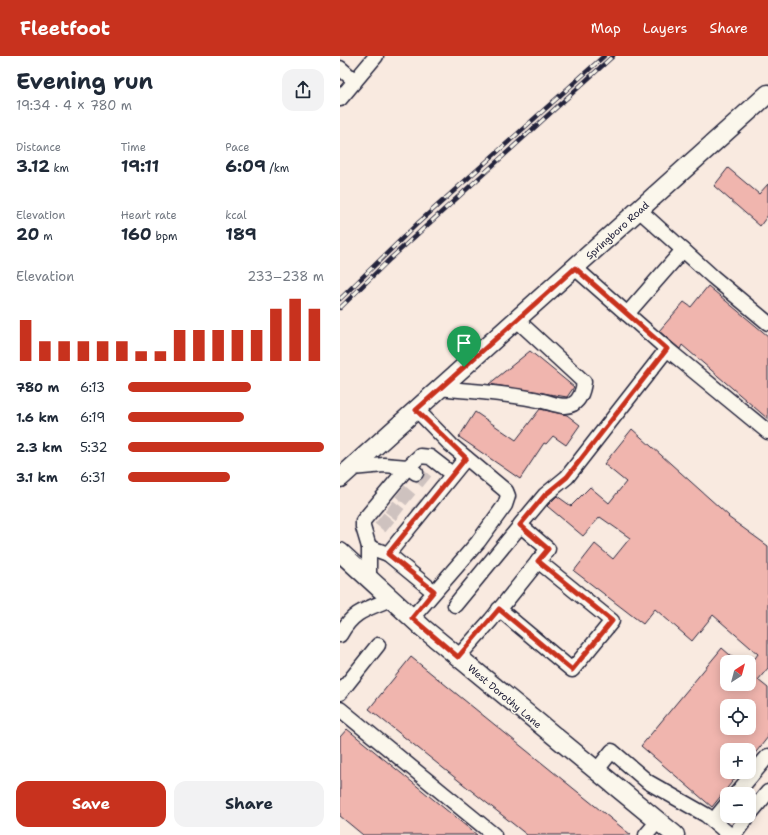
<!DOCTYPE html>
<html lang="en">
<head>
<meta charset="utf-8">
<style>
  :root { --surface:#fff; --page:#f2f2f3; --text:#1f2937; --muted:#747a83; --accent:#c8321e }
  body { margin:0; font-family:"Shantell Sans",sans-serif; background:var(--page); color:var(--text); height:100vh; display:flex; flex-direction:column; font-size:15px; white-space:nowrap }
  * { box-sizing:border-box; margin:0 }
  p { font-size:13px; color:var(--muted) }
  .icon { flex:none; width:22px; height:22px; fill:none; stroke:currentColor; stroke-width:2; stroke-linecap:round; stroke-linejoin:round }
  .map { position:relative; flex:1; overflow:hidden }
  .side { display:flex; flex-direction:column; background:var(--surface); width:340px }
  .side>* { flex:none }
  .needle { width:26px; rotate:36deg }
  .buttons { position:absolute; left:380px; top:599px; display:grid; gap:8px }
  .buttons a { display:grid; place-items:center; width:36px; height:36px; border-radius:8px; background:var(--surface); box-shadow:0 2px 10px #0003; font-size:20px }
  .pin { position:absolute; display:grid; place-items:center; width:34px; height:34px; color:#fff; margin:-41px -17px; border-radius:50% 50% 50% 0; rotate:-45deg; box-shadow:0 0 4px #0007 }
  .pin .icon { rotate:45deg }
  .round { display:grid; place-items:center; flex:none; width:42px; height:42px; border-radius:12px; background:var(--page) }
  .summary { display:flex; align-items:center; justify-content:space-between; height:68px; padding:0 16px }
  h1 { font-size:22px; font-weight:700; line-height:30px }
  .stats { display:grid; grid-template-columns:repeat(3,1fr); gap:6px; height:68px; padding:4px 16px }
  .stats div { display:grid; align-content:center }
  .stats b { font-size:17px; font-weight:700 }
  .stats small { font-size:11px; font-weight:400 }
  .stats p { font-size:11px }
  .chart { height:112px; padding:8px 16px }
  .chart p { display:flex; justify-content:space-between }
  .chart svg { width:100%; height:72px; margin-top:4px; stroke:var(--accent); stroke-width:6 }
  .button { display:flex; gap:8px; margin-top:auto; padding:8px 16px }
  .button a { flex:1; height:46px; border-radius:12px; background:var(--accent); color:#fff; font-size:16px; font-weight:700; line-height:46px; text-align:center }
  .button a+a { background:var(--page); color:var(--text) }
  ul { padding:0 16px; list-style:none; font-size:13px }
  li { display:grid; grid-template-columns:64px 48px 1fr; align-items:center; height:30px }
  li i { height:10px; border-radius:5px; background:var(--accent) }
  header { display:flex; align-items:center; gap:24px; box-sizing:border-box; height:56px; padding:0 20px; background:var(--accent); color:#fff }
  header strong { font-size:19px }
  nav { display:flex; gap:22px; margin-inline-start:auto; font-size:14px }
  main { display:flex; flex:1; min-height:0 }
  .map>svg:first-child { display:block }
  .building { fill:#f0b5ae; stroke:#22223b; fill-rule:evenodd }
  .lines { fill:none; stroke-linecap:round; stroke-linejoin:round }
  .minor-tunnel { stroke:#cec2bf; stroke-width:14; stroke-dasharray:14 7; stroke-linecap:butt }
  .minor-casing { stroke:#22223b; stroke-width:17 }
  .major-casing { stroke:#22223b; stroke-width:21 }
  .minor { stroke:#fbf7ec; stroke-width:14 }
  .major { stroke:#fbf7ec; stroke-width:18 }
  .rail-casing { stroke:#22223b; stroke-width:4.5 }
  .rail { stroke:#fbf7ec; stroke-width:3; stroke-dasharray:9; stroke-linecap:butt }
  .route-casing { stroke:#fff; stroke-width:8 }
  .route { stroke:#c8321e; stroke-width:5 }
  .labels { text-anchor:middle; stroke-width:3; stroke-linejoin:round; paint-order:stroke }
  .street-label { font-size:10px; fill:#22223b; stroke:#fbf7ec }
</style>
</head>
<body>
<header>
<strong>Fleetfoot</strong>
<nav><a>Map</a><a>Layers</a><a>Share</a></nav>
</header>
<main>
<section class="side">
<div class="summary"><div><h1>Evening run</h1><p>19:34 · 4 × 780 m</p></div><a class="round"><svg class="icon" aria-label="share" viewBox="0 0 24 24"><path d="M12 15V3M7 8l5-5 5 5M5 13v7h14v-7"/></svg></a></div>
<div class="stats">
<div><p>Distance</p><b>3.12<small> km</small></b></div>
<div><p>Time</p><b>19:11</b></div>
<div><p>Pace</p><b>6:09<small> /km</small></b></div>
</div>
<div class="stats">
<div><p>Elevation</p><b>20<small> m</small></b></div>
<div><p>Heart rate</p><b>160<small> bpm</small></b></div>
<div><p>kcal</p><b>189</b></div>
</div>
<div class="chart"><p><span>Elevation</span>233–238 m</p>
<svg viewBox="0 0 160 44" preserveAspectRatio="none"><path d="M5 44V19M15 44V32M25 44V32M35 44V32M45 44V32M55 44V32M65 44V38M75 44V38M85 44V25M95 44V25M105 44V25M115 44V25M125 44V25M135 44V12M145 44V6M155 44V12"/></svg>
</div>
<ul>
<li><b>780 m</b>6:13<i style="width:63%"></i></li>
<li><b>1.6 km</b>6:19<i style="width:59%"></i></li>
<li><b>2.3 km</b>5:32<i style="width:100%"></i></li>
<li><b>3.1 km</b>6:31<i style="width:52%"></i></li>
</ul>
<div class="button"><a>Save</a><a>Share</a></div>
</section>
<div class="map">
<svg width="428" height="779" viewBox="0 0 428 779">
  <rect width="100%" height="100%" fill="#f9eae0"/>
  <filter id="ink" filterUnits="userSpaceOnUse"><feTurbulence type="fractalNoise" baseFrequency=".025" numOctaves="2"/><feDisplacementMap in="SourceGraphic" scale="8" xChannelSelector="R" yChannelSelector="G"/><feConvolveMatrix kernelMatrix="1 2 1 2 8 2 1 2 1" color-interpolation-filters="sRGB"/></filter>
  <g filter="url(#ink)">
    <!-- building -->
    <g class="building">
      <polygon points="388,112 419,138 428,128 428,159 420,170 374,130"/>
      <polygon points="368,230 428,280 428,363 342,289 340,293 319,275 344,246 351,251"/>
      <polygon points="190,295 234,331 227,341 149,328"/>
      <polygon points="200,353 227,359 240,369 226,389 213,380 206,388 204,387 180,423 119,381 135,356 176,384"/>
      <path d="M292,373L389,460L388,461L428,490V612L418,624L428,632V681L409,705V694H387V716H400L372,751L301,690L382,592L398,606H387V628H409V611L418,598L373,559L352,585L315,553L303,568L234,515L255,488L273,503L290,482L260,461L243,480L207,450L217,440L231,450L250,431L269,447L286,426L264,408ZM387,650H409V672H387Z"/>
      <polygon points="71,601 291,779 187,779 29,653"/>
      <polygon points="7,673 137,779 23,779 0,760 0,681"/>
    </g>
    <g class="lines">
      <!-- minor-tunnel -->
      <g class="minor-tunnel">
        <polyline points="76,417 93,431"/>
        <polyline points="60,435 78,450"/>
        <polyline points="49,450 66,463"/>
        <polyline points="39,462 56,476"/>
      </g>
      <!-- minor casing -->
      <g class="minor-casing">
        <g id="minor">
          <polyline points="0,12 15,25"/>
          <polyline points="0,43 36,0"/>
          <polyline points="299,154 373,221 428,267"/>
          <polyline points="287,258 343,194"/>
          <polyline points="327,293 428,376"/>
          <path d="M101,332C135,336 170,337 203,345C212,347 224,353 233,348C241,343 243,334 244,326L177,264"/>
          <polyline points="12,412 44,409 68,411 76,417"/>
          <polyline points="29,491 48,498 126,402"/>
          <polyline points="48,498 93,535"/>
          <polyline points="29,523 29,491 23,471 23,465 68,411 80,400 90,401 112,418"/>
          <polyline points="115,549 180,470"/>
          <polyline points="159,553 232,614 272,565 198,505"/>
          <polyline points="72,562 138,486 165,449 168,440 166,435 111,389 77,354"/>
          <path d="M0,579C13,555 27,553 51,543"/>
          <polyline points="118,601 151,564 208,493 180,469 205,439 227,421 327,293 235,212"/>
          <polyline points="0,637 38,589"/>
          <polyline points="0,653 154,779"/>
          <polyline points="256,715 272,695 308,726 366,759 390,779"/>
          <polyline points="396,738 428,700"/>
          <polyline points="409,759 428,736"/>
          <polyline points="373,765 387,748"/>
          <polyline points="306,779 318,765"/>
          <polyline points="394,779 408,760"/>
        </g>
      </g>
      <!-- major casing -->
      <g class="major-casing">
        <g id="major">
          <polyline points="0,422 428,38"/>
          <polyline points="0,496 83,572 335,779"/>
        </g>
      </g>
      <!-- minor -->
      <use href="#minor" class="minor"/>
      <!-- major -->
      <use href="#major" class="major"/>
      <!-- rail casing -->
      <g class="rail-casing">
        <g id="rail">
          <polyline points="0,243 77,168 264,0"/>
          <polyline points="0,252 50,203 273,0"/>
        </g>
      </g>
      <!-- rail -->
      <use href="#rail" class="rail"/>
    </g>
  </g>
  <g class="lines" filter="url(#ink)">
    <!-- route casing -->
    <g class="route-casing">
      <polygon id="route" points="235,212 327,293 227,421 205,439 180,469 208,493 198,505 272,565 232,614 159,553 118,601 72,562 94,535 48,498 126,402 76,354"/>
    </g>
    <!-- route -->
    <use href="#route" class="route"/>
  </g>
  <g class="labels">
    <!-- street labels -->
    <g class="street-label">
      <text transform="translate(277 174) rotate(-42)" y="4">Springboro Road</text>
      <text transform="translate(165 640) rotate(40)" y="4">West Dorothy Lane</text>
    </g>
  </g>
</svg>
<div class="buttons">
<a><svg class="needle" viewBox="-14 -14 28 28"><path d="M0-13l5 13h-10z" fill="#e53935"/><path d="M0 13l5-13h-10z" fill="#747a83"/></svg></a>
<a><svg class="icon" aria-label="locate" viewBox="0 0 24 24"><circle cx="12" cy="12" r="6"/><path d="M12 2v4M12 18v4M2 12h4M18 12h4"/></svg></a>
<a>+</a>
<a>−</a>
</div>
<div class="pin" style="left:124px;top:311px;background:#1e9e55"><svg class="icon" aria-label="arrive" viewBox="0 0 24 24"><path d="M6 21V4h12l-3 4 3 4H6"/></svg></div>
</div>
</main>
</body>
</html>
